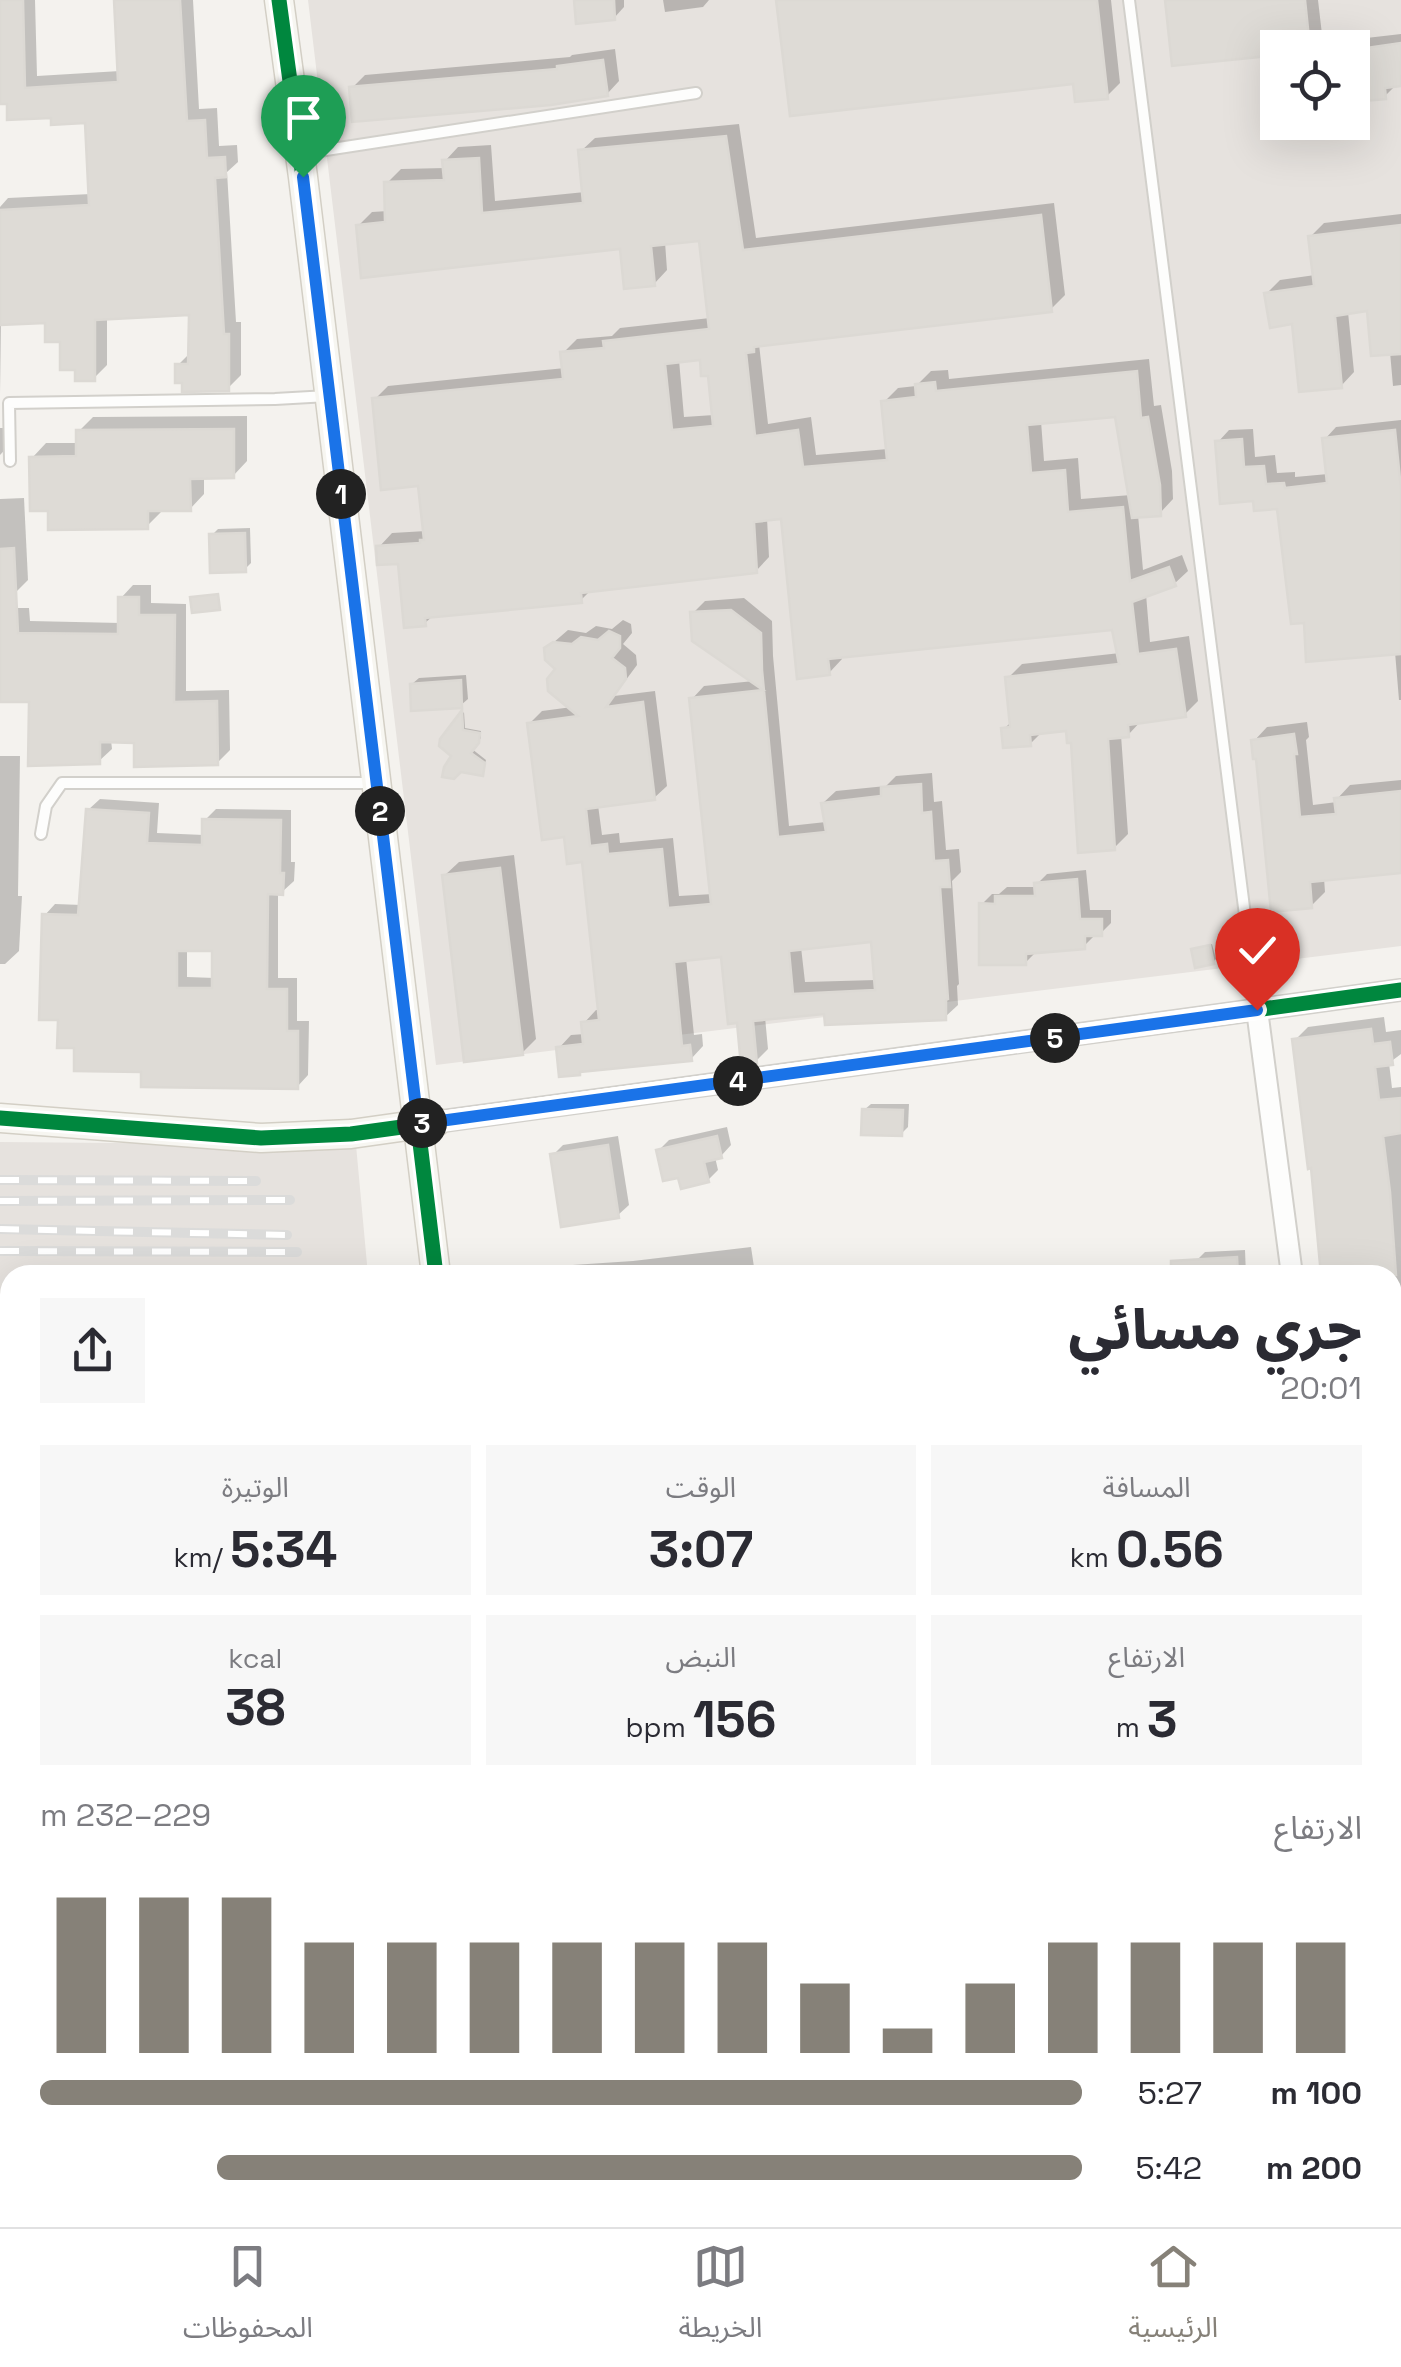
<!DOCTYPE html>
<html lang="ar">
<head>
<meta charset="utf-8">
<style>
  :root { --surface:#fff; --page:#f7f7f7; --text:#2b2b33; --muted:#7c7c81; --line:#e1e1e2; --accent:#868178 }
  body { margin:0; font-family:"Space Grotesk","Noto Sans Arabic",sans-serif; background:var(--page); color:var(--text); direction:rtl; height:100vh; display:flex; flex-direction:column; font-size:38px; white-space:nowrap }
  * { box-sizing:border-box; margin:0 }
  p { font-size:32px; color:var(--muted) }
  .icon { flex:none; width:55px; height:55px; fill:none; stroke:currentColor; stroke-width:2; stroke-linecap:round; stroke-linejoin:round }
  .map { position:relative; flex:1; overflow:hidden; direction:ltr }
  .sheet { position:absolute; left:0px; top:1265px; width:1402px; height:962px; display:flex; flex-direction:column; background:var(--surface); border-radius:30px 30px 0 0; box-shadow:0 10px 40px #0002; direction:rtl }
  .sheet>* { flex:none }
  .tools { position:absolute; left:1260px; top:30px; display:grid; gap:20px }
  .tools a { display:grid; place-items:center; width:110px; height:110px; border-radius:0px; background:var(--surface); box-shadow:0 10px 40px #0002; font-size:50px }
  .pin { position:absolute; display:grid; place-items:center; width:85px; height:85px; color:#fff; margin:-102px -42px; border-radius:50% 50% 50% 0; rotate:-45deg; box-shadow:0 0 10px #0007 }
  .pin .icon { rotate:45deg }
  .km { position:absolute; width:50px; height:50px; margin:-25px; border-radius:50%; background:#222; color:#fff; font-size:28px; line-height:50px; text-align:center }
  .round { display:grid; place-items:center; flex:none; width:105px; height:105px; border-radius:0px; background:var(--page) }
  .summary { display:flex; align-items:center; justify-content:space-between; height:170px; padding:0 40px }
  h1 { font-size:55px; font-weight:800; line-height:75px }
  .figures { display:grid; grid-template-columns:repeat(3,1fr); gap:15px; height:170px; padding:10px 40px }
  .figures div { display:grid; align-content:center; border-radius:0px; background:var(--page); text-align:center }
  .figures b { font-size:50px; font-weight:800 }
  .figures small { font-size:28px; font-weight:400 }
  .figures p { font-size:28px }
  .chart { height:280px; padding:20px 40px }
  .chart p { display:flex; justify-content:space-between }
  .chart svg { width:100%; height:180px; margin-top:10px; stroke:var(--accent); stroke-width:6 }
  ul { padding:0 40px; list-style:none; font-size:32px }
  li { display:grid; grid-template-columns:160px 120px 1fr; align-items:center; height:75px }
  li i { height:25px; border-radius:12px; background:var(--accent) }
  .dock { display:flex; justify-content:space-around; align-items:center; height:140px; border-top:2px solid var(--line); background:var(--surface); font-size:28px; color:var(--muted) }
  .dock a { display:grid; justify-items:center; gap:5px }
  .dock .current { color:var(--accent) }
  .map>svg:first-child { display:block }
  .industrial { fill:#e6e2de; fill-rule:evenodd }
  .shadow { fill:#0003; fill-rule:evenodd }
  .building { fill:#dedbd6; stroke:#dcd9d4; stroke-width:2.5; fill-rule:evenodd }
  .lines { fill:none; stroke-linecap:round; stroke-linejoin:round }
  .lane-casing { stroke:#d2d0cb; stroke-width:14 }
  .street-casing { stroke:#d2d0cb; stroke-width:24 }
  .secondary-casing { stroke:#d3cfc5; stroke-width:31 }
  .lane { stroke:#fdfdfc; stroke-width:10 }
  .street { stroke:#fdfdfc; stroke-width:20 }
  .secondary { stroke:#f7f6f1; stroke-width:28 }
  .rail-casing { stroke:#dbdbda; stroke-width:10 }
  .rail { stroke:#fff; stroke-width:6; stroke-dasharray:19; stroke-linecap:butt }
  .cycleway-casing { stroke:#fff; stroke-width:21 }
  .cycleway { stroke:#00873e; stroke-width:15 }
  .route-casing { stroke:#fff; stroke-width:20 }
  .route { stroke:#1a73e8; stroke-width:12 }
</style>
</head>
<body>
<div class="map">
<svg width="1401" height="2227" viewBox="0 0 1401 2227">
  <rect width="100%" height="100%" fill="#f4f2ee"/>
  <!-- industrial -->
  <g class="industrial">
    <path d="M308,0H1401V946L436,1065ZM1278,48H1352V122H1278Z"/>
    <polygon points="0,1142 356,1145 368,1275 10,1275 10,2218 461,2218 462,2227 0,2227"/>
  </g>
  <!-- shadow -->
  <g class="shadow">
    <polygon points="0,0 35,0 37,76 120,71 116,0 193,0 199,109 217,108 219,146 237,145 238,162 227,172 236,322 241,322 241,375 228,388 178,365 191,352 191,312 107,317 107,365 94,378 77,368 63,339 48,320 1,323 0,394 0,207 8,198 91,194 87,120 54,115 9,101 0,101"/>
    <polygon points="576,0 624,0 624,7 614,18"/>
    <polygon points="663,0 709,0 703,7 665,12"/>
    <polygon points="779,0 1111,0 1120,83 1106,97 1075,81"/>
    <polygon points="1168,0 1318,0 1323,43 1401,34 1401,83 1397,84 1385,96 1352,99 1352,48 1278,48 1278,75 1275,53"/>
    <polygon points="615,49 619,81 607,94 352,88 365,75 570,57 572,55"/>
    <path d="M739,124L756,238L1054,203L1065,295L1051,309L759,344L768,424L811,417L816,455L888,449L884,402L898,388L916,386L931,371L948,370L949,379L1149,359L1154,406L1161,405L1172,471L1173,499L1160,513L1138,515L1143,570L1182,555L1188,571L1174,584L1146,594L1150,642L1189,636L1198,701L1184,715L1142,720L1128,735H1121L1128,834L1114,848L1068,728L1043,731L1030,744L1004,729L1012,721L1008,678L1022,664L1120,653L1114,628L842,656V659L829,673L784,517L767,518L769,557L756,571L592,589L581,600L434,615L425,623L400,561L379,547L392,533L426,531L421,484L375,399L388,386L565,368L563,353L577,339L612,336L620,328L710,318L701,238L665,242L667,270L654,284L622,247L358,226L372,212L388,211L387,183L401,169L445,168V161L458,147L491,145L495,201L585,192L581,151L595,138ZM702,358L710,373L714,415L684,417L679,360ZM1117,414L1131,495L1081,499L1078,458L1044,461L1041,421Z"/>
    <polygon points="1401,214 1401,385 1393,386 1390,352 1369,308 1348,312 1354,372 1341,386 1294,321 1266,294 1280,280 1315,275 1311,236 1324,223"/>
    <polygon points="247,416 247,461 233,476 204,476 204,494 190,509 161,509 161,512 147,526 50,508 32,458 46,443 79,443 79,431 93,417"/>
    <polygon points="1401,420 1401,700 1399,700 1395,652 1306,620 1279,507 1256,499 1218,442 1229,430 1253,429 1255,457 1275,455 1277,473 1295,472 1295,477 1328,474 1325,439 1336,427"/>
    <polygon points="0,428 13,428 13,441 0,455"/>
    <polygon points="24,498 28,580 15,593 0,592 0,499"/>
    <polygon points="250,528 251,563 245,569 212,535 218,529"/>
    <polygon points="133,585 151,585 151,603 186,604 186,691 229,690 230,750 217,763 136,740 111,740 112,749 99,761 32,700 0,700 0,669 14,608 29,608 30,621 121,623 121,598"/>
    <path d="M744,598L772,621L773,656L789,826L826,822L823,803L836,791L886,786L896,776L932,773L934,802L942,801L946,850L959,849L961,872L952,881L959,984L957,986L958,1005L945,1017L827,1012L765,1017L768,1049L755,1062L739,1020L723,955L686,958L694,1035L702,1034L703,1046L691,1059L559,1048L571,1035L585,1034L584,1023L596,1010H600L584,860L566,834L530,723L542,711L572,707L558,668L546,649L568,630L586,633L596,626L612,629L623,620L631,624L632,633L623,644L636,655L637,665L614,696L655,691L667,786L654,798L598,805L602,835L619,833L620,843L673,838L679,896L713,894L692,699L704,686L754,681L693,613L705,601ZM873,940L876,980L805,982L801,947Z"/>
    <polygon points="466,675 468,699 461,705 412,684 419,678"/>
    <polygon points="464,712 465,728 481,731 481,738 472,749 486,760 482,773 455,755 442,740"/>
    <polygon points="1307,722 1309,737 1306,740 1313,805 1337,802 1337,799 1350,785 1401,780 1401,871 1324,878 1325,892 1311,906 1254,741 1267,727"/>
    <polygon points="0,756 20,756 18,896 22,896 19,951 5,964 0,964"/>
    <path d="M100,799L159,803L157,833L204,835L205,820L216,809L291,810V862H295L294,881L282,892H278V978H297V1021H309L308,1075L297,1087L144,1070L77,1046L60,1018L44,916L55,904L82,905L88,810ZM187,948L215,949V978L187,977Z"/>
    <polygon points="514,855 536,1039 522,1053 444,876 459,862"/>
    <polygon points="1086,870 1090,910 1111,910 1111,923 1101,933 1094,933 1094,936 1084,946 1035,953 1025,963 982,904 992,894 999,894 1007,887 1037,887 1037,884 1047,874"/>
    <polygon points="1212,944 1216,959 1213,962 1193,950"/>
    <polygon points="1384,1017 1386,1032 1401,1030 1401,1054 1389,1063 1392,1088 1401,1087 1401,1463 1392,1464 1392,1275 1324,1275 1313,1166 1295,1040 1308,1027"/>
    <polygon points="871,1104 909,1104 908,1127 901,1134 864,1110"/>
    <polygon points="727,1127 731,1145 721,1156 715,1157 718,1170 708,1180 680,1175 658,1151 669,1140"/>
    <polygon points="618,1136 629,1205 618,1215 553,1155 563,1145"/>
    <polygon points="751,1247 754,1267 746,1275 534,1275 542,1267 633,1261"/>
    <polygon points="1245,1250 1246,1275 1197,1275 1196,1261 1205,1252"/>
    <polygon points="1401,1591 1401,1733 1392,1734 1392,1592"/>
    <rect x="0" y="1763" width="10" height="49"/>
    <polygon points="1400,1776 1401,1863 1398,1863 1392,1811 1392,1783"/>
    <polygon points="0,1863 4,1863 3,1883 0,1886"/>
    <rect x="0" y="1957" width="10" height="109"/>
    <polygon points="1392,2146 1397,2146 1398,2163 1392,2169"/>
    <polygon points="1392,2187 1397,2227 1224,2227 1223,2218 1392,2218"/>
    <rect x="311" y="2218" width="85" height="9"/>
    <polygon points="620,2218 651,2218 621,2222"/>
    <polygon points="928,2218 1103,2218 1099,2222 1100,2227 928,2227"/>
  </g>
  <!-- building -->
  <g class="building">
    <polygon points="0,0 23,0 25,88 118,82 114,0 180,0 187,121 205,120 207,158 225,157 226,177 215,178 224,334 229,334 229,391 182,392 182,383 175,383 175,364 188,364 189,315 95,320 95,381 75,381 75,370 60,370 60,342 45,342 45,323 0,325 0,210 89,205 85,123 51,125 51,118 7,120 7,104 0,104"/>
    <polygon points="574,0 614,0 615,20 576,24"/>
    <polygon points="776,0 1097,0 1108,99 1075,102 1073,84 790,116"/>
    <polygon points="1165,0 1305,0 1310,48 1278,48 1278,55 1172,66"/>
    <polygon points="1401,43 1401,86 1385,88 1386,99 1352,102 1352,50"/>
    <polygon points="603,60 608,96 551,105 352,122 349,87 557,69 557,66"/>
    <path d="M726,136L743,250L1041,215L1052,312L754,347V352L746,353L755,436L798,430L803,467L887,460L881,401L916,397L915,384L935,382L936,391L1137,371L1141,418L1148,417L1160,485L1161,516L1132,518L1115,417L1027,425L1031,473L1065,470L1068,512L1123,507L1130,581L1169,567L1176,586L1132,602L1138,654L1176,649L1186,717L1128,725L1129,737L1108,739L1115,850L1078,853L1071,743H1067L1066,731L1030,735L1031,746L1003,748L1001,728L1010,727L1005,677L1119,664L1112,630L828,659L830,675L797,679L781,519L754,522L757,573L581,593L582,603L425,618L426,626L404,628L398,564L377,565L376,546L420,543V540H424L418,486L381,490L372,398L563,379L560,352L604,348L603,341L709,329L699,241L651,246L655,286L624,289L620,249L361,278L356,225L385,222L384,182L444,180L442,160L479,158L482,213L583,203L578,150ZM700,360L701,376H708L713,426L672,430L665,364Z"/>
    <polygon points="1401,225 1401,354 1371,356 1367,311 1335,316 1342,388 1299,392 1292,324 1270,328 1264,293 1314,286 1308,236"/>
    <polygon points="234,429 234,478 190,479 191,511 148,511 148,529 48,530 48,511 30,511 29,457 76,456 76,430"/>
    <polygon points="1395,430 1401,489 1401,654 1306,662 1304,623 1291,624 1277,509 1254,511 1253,501 1220,504 1215,441 1242,439 1244,467 1264,466 1266,484 1284,483 1285,488 1327,483 1322,438"/>
    <polygon points="245,533 246,572 210,573 209,534"/>
    <polygon points="14,548 18,633 118,634 118,597 139,597 139,615 175,615 174,702 217,701 218,765 134,767 134,743 100,742 100,764 28,766 29,702 0,702 0,549"/>
    <polygon points="218,594 220,610 192,613 190,597"/>
    <path d="M731,610L761,633L762,670L778,837L826,832L821,803L881,796V787L921,784L922,813L931,812L934,861L948,860L950,887H940L948,999L946,1000V1020L825,1025L824,1014L753,1021L757,1064L741,1066L737,1023L728,1024L721,957L674,962L682,1046L690,1045L692,1061L580,1072V1075L559,1077L556,1047L583,1044L581,1022L599,1020L582,862L567,864L564,837L542,840L527,723L578,716L548,691L547,679L555,669L545,660L544,648L553,642L572,644L581,637L598,640L609,631L620,636V648L612,658L625,668L626,679L606,707L643,702L655,800L586,809L590,846L607,844L608,854L662,849L668,908L711,904L689,698L763,690L692,641L690,612ZM871,942L875,990L793,994L789,951Z"/>
    <polygon points="461,680 462,708 411,711 410,684"/>
    <polygon points="462,710 463,730 480,733 479,743 471,753 485,763 483,776 461,772 454,779 442,777 444,767 451,756 439,746 440,739"/>
    <polygon points="1294,734 1297,754 1294,754 1300,817 1336,814 1334,798 1401,791 1401,873 1310,882 1312,908 1271,912 1256,759 1253,759 1251,740"/>
    <path d="M86,809L149,813L147,843L202,845V819L281,820L280,873H284L283,895L268,894L267,989H287V1031H298V1089L141,1087V1072L74,1071V1048H57L58,1020H39L42,914L78,915ZM177,951H212V988H177Z"/>
    <polygon points="500,868 523,1055 464,1062 442,875"/>
    <polygon points="1077,879 1080,919 1102,919 1102,936 1085,936 1085,949 1026,954 1026,965 979,965 979,903 995,904 995,896 1035,896 1034,883"/>
    <polygon points="1210,945 1214,964 1195,968 1191,949"/>
    <polygon points="1371,1029 1373,1044 1390,1042 1393,1065 1375,1067 1379,1100 1401,1098 1401,1133 1383,1136 1390,1192 1396,1275 1321,1275 1311,1168 1308,1169 1292,1039"/>
    <polygon points="862,1109 903,1110 902,1136 861,1135"/>
    <polygon points="717,1136 722,1158 704,1162 709,1182 681,1189 678,1178 663,1181 656,1150"/>
    <polygon points="608,1145 619,1218 561,1227 550,1154"/>
    <polygon points="1237,1257 1238,1275 1171,1275 1171,1261"/>
  </g>
  <g class="lines">
    <!-- lane casing -->
    <g class="lane-casing">
      <g id="lane">
        <polyline points="1129,0 1257,1010"/>
        <polyline points="300,154 696,93"/>
        <polyline points="10,461 9,403 275,399 328,396"/>
        <polyline points="41,834 46,806 62,783 375,783"/>
        <polyline points="0,1325 10,1325"/>
        <polyline points="0,1417 10,1418"/>
        <polyline points="0,1911 10,1911"/>
        <polyline points="254,2218 270,2218"/>
        <polyline points="163,2227 165,2218"/>
      </g>
    </g>
    <!-- street casing -->
    <g class="street-casing">
      <g id="street">
        <polyline points="1257,1010 1292,1275"/>
        <polyline points="436,1122 1401,990"/>
        <polyline points="1392,2059 1401,2123"/>
      </g>
    </g>
    <!-- secondary casing -->
    <g class="secondary-casing">
      <g id="secondary">
        <polyline points="279,0 303,177 436,1275"/>
        <polyline points="0,1118 261,1138 351,1134 436,1122"/>
        <polyline points="559,2218 560,2227"/>
      </g>
    </g>
    <!-- lane -->
    <use href="#lane" class="lane"/>
    <!-- street -->
    <use href="#street" class="street"/>
    <!-- secondary -->
    <use href="#secondary" class="secondary"/>
    <!-- rail casing -->
    <g class="rail-casing">
      <g id="rail">
        <polyline points="0,1180 256,1181"/>
        <polyline points="0,1201 290,1200"/>
        <polyline points="0,1229 287,1235"/>
        <polyline points="0,1251 297,1252"/>
      </g>
    </g>
    <!-- rail -->
    <use href="#rail" class="rail"/>
    <!-- cycleway casing -->
    <g class="cycleway-casing">
      <g id="cycleway">
        <polyline points="279,0 303,177 436,1275"/>
        <polyline points="0,1118 261,1138 351,1134 1401,990"/>
      </g>
    </g>
    <!-- cycleway -->
    <use href="#cycleway" class="cycleway"/>
  </g>
  <g class="lines">
    <!-- route casing -->
    <g class="route-casing">
      <polyline id="route" points="303,177 418,1124 1257,1010"/>
    </g>
    <!-- route -->
    <use href="#route" class="route"/>
  </g>
</svg>
<div class="tools">
<a><svg class="icon" aria-label="locate" viewBox="0 0 24 24"><circle cx="12" cy="12" r="6"/><path d="M12 2v4M12 18v4M2 12h4M18 12h4"/></svg></a>
</div>
<div class="pin" style="left:303px;top:177px;background:#1e9e55"><svg class="icon" aria-label="arrive" viewBox="0 0 24 24"><path d="M6 21V4h12l-3 4 3 4H6"/></svg></div>
<div class="pin" style="left:1257px;top:1010px;background:#d93025"><svg class="icon" aria-label="check" viewBox="0 0 24 24"><path d="M5 12l5 5 9-10"/></svg></div>
<b class="km" style="left:341px;top:494px">1</b>
<b class="km" style="left:380px;top:811px">2</b>
<b class="km" style="left:422px;top:1123px">3</b>
<b class="km" style="left:738px;top:1081px">4</b>
<b class="km" style="left:1055px;top:1038px">5</b>
<section class="sheet">
<div class="summary"><div><h1>جري مسائي</h1><p>20:01</p></div><a class="round"><svg class="icon" aria-label="share" viewBox="0 0 24 24"><path d="M12 15V3M7 8l5-5 5 5M5 13v7h14v-7"/></svg></a></div>
<div class="figures">
<div><p>المسافة</p><b>0.56<small> km</small></b></div>
<div><p>الوقت</p><b>3:07</b></div>
<div><p>الوتيرة</p><b>5:34<small> /km</small></b></div>
</div>
<div class="figures">
<div><p>الارتفاع</p><b>3<small> m</small></b></div>
<div><p>النبض</p><b>156<small> bpm</small></b></div>
<div><p>kcal</p><b>38</b></div>
</div>
<div class="chart"><p><span>الارتفاع</span>229–232 m</p>
<svg viewBox="0 0 160 44" preserveAspectRatio="none"><path d="M5 44V6M15 44V6M25 44V6M35 44V17M45 44V17M55 44V17M65 44V17M75 44V17M85 44V17M95 44V27M105 44V38M115 44V27M125 44V17M135 44V17M145 44V17M155 44V17"/></svg>
</div>
<ul>
<li><b>100 m</b>5:27<i style="width:100%"></i></li>
<li><b>200 m</b>5:42<i style="width:83%"></i></li>
</ul>
</section>
</div>
<nav class="dock">
<a class="current"><svg class="icon" aria-label="home" viewBox="0 0 24 24"><path d="M3 11l9-7 9 7M6 9v11h12V9"/></svg>الرئيسية</a>
<a><svg class="icon" aria-label="map" viewBox="0 0 24 24"><path d="M3 6l6-2 6 2 6-2v14l-6 2-6-2-6 2zM9 4v14M15 6v14"/></svg>الخريطة</a>
<a><svg class="icon" aria-label="saved" viewBox="0 0 24 24"><path d="M7 4h10v16l-5-4-5 4z"/></svg>المحفوظات</a>
</nav>
</body>
</html>
